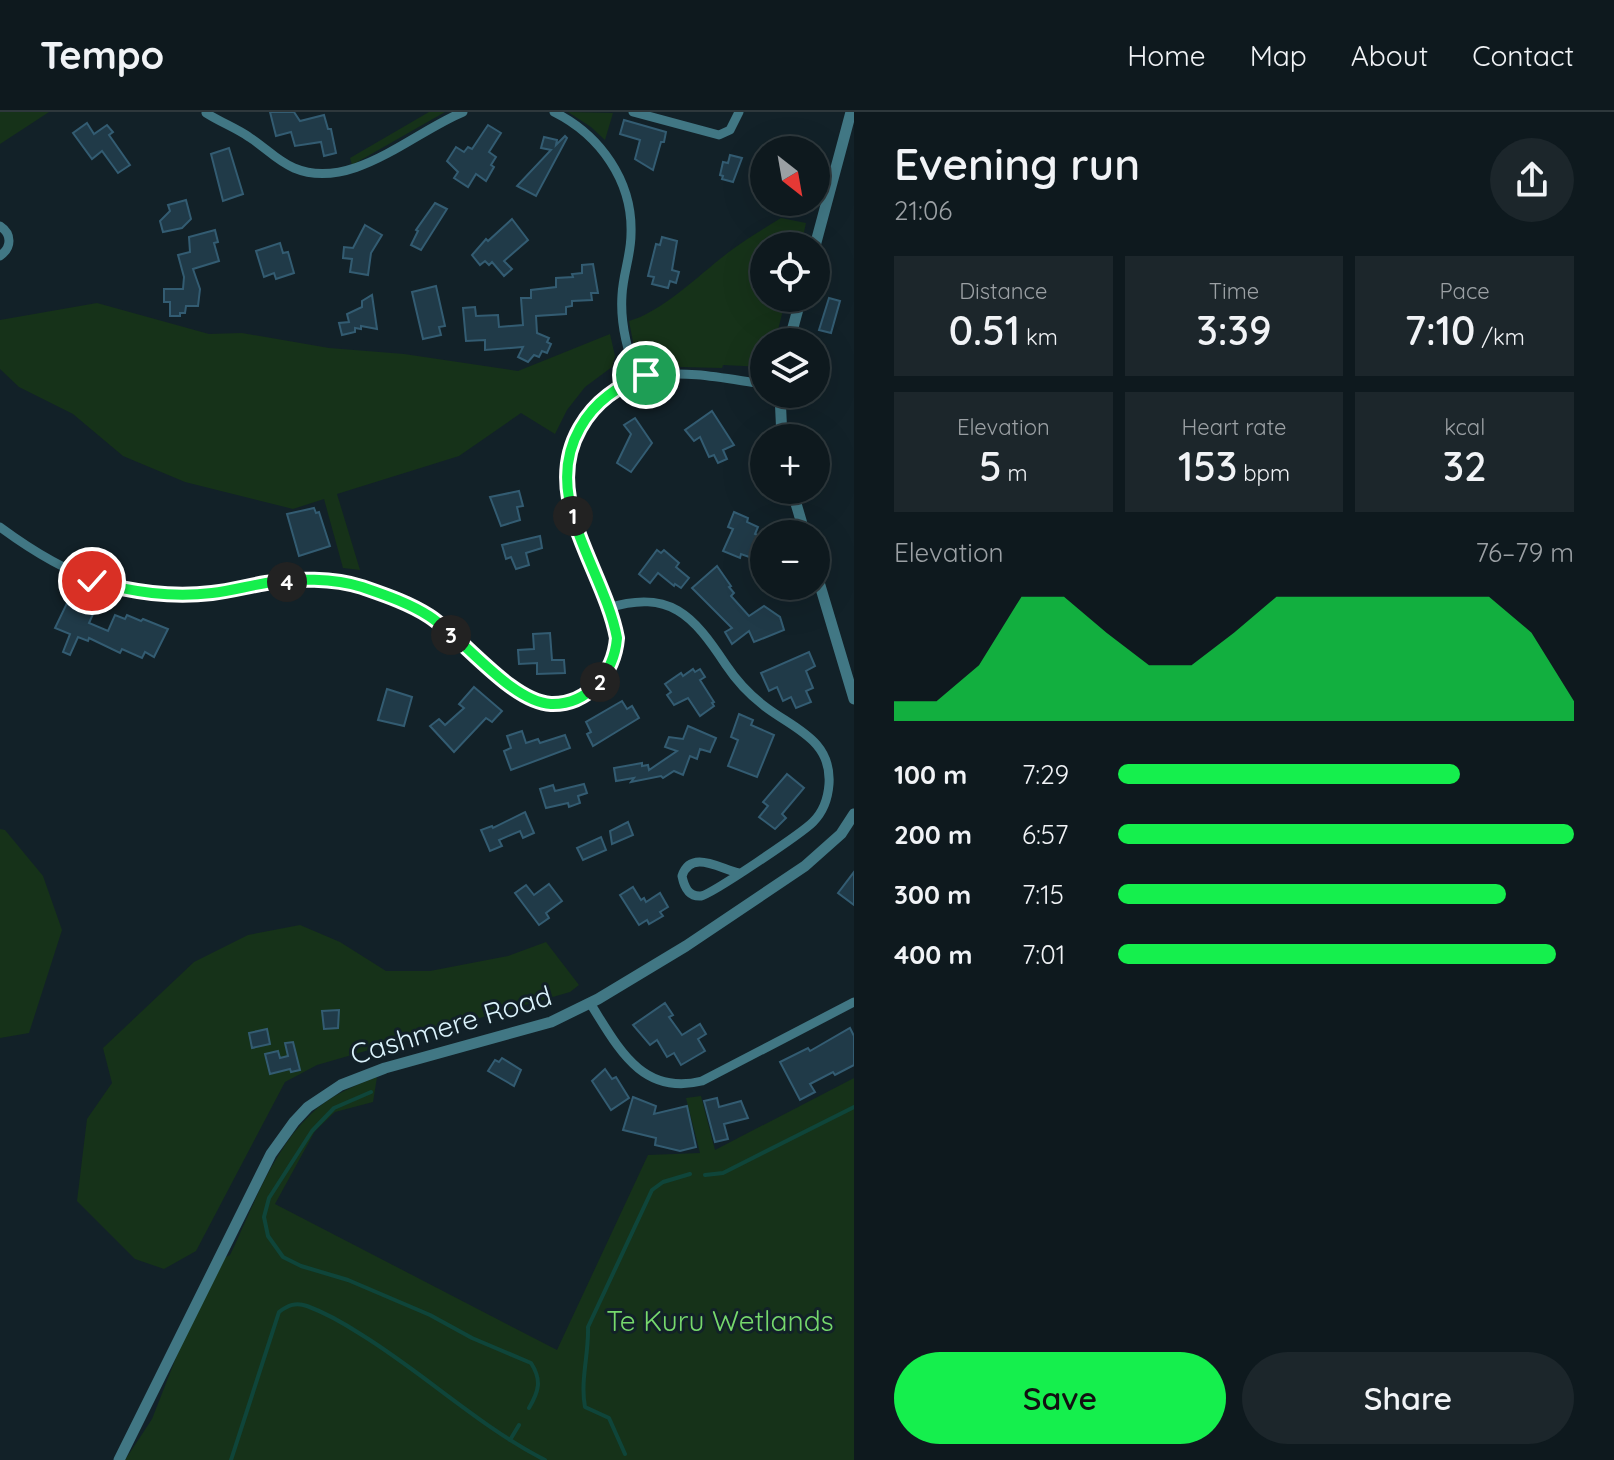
<!DOCTYPE html>
<html lang="en">
<head>
<meta charset="utf-8">
<style>
  :root { --surface:#0e191e; --page:#1c262b; --text:#f1f3f6; --muted:#9ba0a4; --line:#2e383c; --accent:#15ef4d }
  body { margin:0; font-family:Quicksand,sans-serif; background:var(--page); color:var(--text); height:100vh; display:flex; flex-direction:column; font-size:30px; white-space:nowrap }
  * { box-sizing:border-box; margin:0 }
  p { font-size:26px; color:var(--muted) }
  .icon { flex:none; width:44px; height:44px; fill:none; stroke:currentColor; stroke-width:2; stroke-linecap:round; stroke-linejoin:round }
  .map { position:relative; flex:1; overflow:hidden }
  .panel { display:flex; flex-direction:column; background:var(--surface); width:760px }
  .panel>* { flex:none }
  .needle { width:52px; rotate:149deg }
  .tools { position:absolute; left:750px; top:24px; display:grid; gap:16px }
  .tools a { display:grid; place-items:center; width:80px; height:80px; border-radius:50%; background:var(--surface); box-shadow:0 8px 32px #0002,0 0 0 2px var(--line); font-size:40px }
  .pin { position:absolute; display:grid; place-items:center; width:68px; height:68px; color:#fff; margin:-34px; border:4px solid #fff; border-radius:50%; box-shadow:0 2px 8px #0007 }
  .km { position:absolute; width:40px; height:40px; margin:-20px; border-radius:50%; background:#222; color:#fff; font-size:22px; line-height:40px; text-align:center }
  .round { display:grid; place-items:center; flex:none; width:84px; height:84px; border-radius:42px; background:var(--page) }
  .summary { display:flex; align-items:center; justify-content:space-between; height:136px; padding:0 40px }
  h1 { font-size:44px; font-weight:600; line-height:60px }
  .stats { display:grid; grid-template-columns:repeat(3,1fr); gap:12px; height:136px; padding:8px 40px }
  .stats div { display:grid; align-content:center; border-radius:0px; background:var(--page); text-align:center }
  .stats b { font-size:40px; font-weight:600 }
  .stats small { font-size:22px; font-weight:400 }
  .stats p { font-size:22px }
  .chart { height:224px; padding:16px 40px }
  .chart p { display:flex; justify-content:space-between }
  .chart svg { width:100%; height:144px; margin-top:8px; fill:var(--accent); opacity:.7 }
  .button { display:flex; gap:16px; margin-top:auto; padding:16px 40px }
  .button a { flex:1; height:92px; border-radius:48px; background:var(--accent); color:#111; font-size:32px; font-weight:600; line-height:92px; text-align:center }
  .button a+a { background:var(--page); color:var(--text) }
  ul { padding:0 40px; list-style:none; font-size:26px }
  li { display:grid; grid-template-columns:128px 96px 1fr; align-items:center; height:60px }
  li i { height:20px; border-radius:10px; background:var(--accent) }
  header { display:flex; align-items:center; gap:48px; box-sizing:border-box; height:112px; padding:0 40px; background:var(--surface); border-bottom:2px solid var(--line) }
  header strong { font-size:38px }
  nav { display:flex; gap:44px; margin-inline-start:auto; font-size:28px }
  main { display:flex; flex:1; min-height:0 }
  .map>svg:first-child { display:block }
  .green { fill:#163219 }
  .lines { fill:none; stroke-linecap:round; stroke-linejoin:round }
  .stream { stroke:#0f453a; stroke-width:4 }
  .building { fill:#203a48; stroke:#335c72; stroke-width:2 }
  .minor { stroke:#417784; stroke-width:9 }
  .tertiary { stroke:#417784; stroke-width:11 }
  .route-casing { stroke:#fff; stroke-width:16 }
  .route { stroke:#15ef4d; stroke-width:10 }
  .labels { text-anchor:middle; stroke-width:6; stroke-linejoin:round; paint-order:stroke }
  .street-label { font-size:28px; fill:#dcf4fd; stroke:#122128 }
  .park-label { font-size:28px; fill:#76d96c; stroke:#122128 }
</style>
</head>
<body>
<header>
<strong>Tempo</strong>
<nav><a>Home</a><a>Map</a><a>About</a><a>Contact</a></nav>
</header>
<main>
<div class="map">
<svg width="854" height="1348" viewBox="0 0 854 1348">
  <rect width="100%" height="100%" fill="#122128"/>
  <!-- green -->
  <g class="green">
    <polygon points="0,0 49,0 0,32"/>
    <polygon points="429,0 445,0 352,53 350,46"/>
    <polygon points="568,0 613,1 605,28 591,15"/>
    <path d="M781,106L806,111L801,134H764V186H786L775,230H764V255L723,253L722,256L642,254L634,235L629,209C663,200 704,158 733,137C748,126 765,116 781,106Z"/>
    <polygon points="97,191 209,222 242,221 329,236 404,242 518,259 610,222 615,244 612,255 585,275 567,298 555,322 521,301 459,344 337,382 360,458 343,456 324,387 293,397 185,370 123,344 73,302 19,275 0,257 0,208"/>
    <polygon points="0,717 5,718 43,764 62,818 29,921 0,926"/>
    <polygon points="300,813 340,830 386,859 430,859 508,844 546,830 579,873 570,880 317,953 285,970 196,1139 164,1157 135,1147 77,1089 87,1007 112,971 103,936 194,850 248,823"/>
    <path d="M377,965L373,990L335,1000L315,1019L275,1092L557,1238L648,1043L700,1041L686,986L701,984L715,1038L854,966V1348H125L152,1307L179,1238L224,1146L230,1143C253,1095 272,1039 311,1002C329,984 353,974 377,965Z"/>
  </g>
  <g class="lines">
    <!-- stream -->
    <g class="stream">
      <path d="M371,980L334,996L312,1019L269,1086L264,1105L268,1124L283,1145L301,1154L348,1168L430,1203L472,1226L531,1251C542,1268 539,1279 529,1296"/>
      <polyline points="705,1063 723,1061 854,995"/>
      <polyline points="510,1328 519,1313"/>
      <path d="M625,1342L609,1306L585,1295C580,1268 589,1242 588,1215L652,1078L663,1070L690,1062"/>
      <path d="M231,1348L279,1200C288,1193 296,1190 307,1194C326,1201 345,1212 362,1223C425,1262 479,1314 545,1348"/>
    </g>
  </g>
  <!-- building -->
  <g class="building">
    <polygon points="270,0 294,0 300,9 324,3 328,17 331,17 336,41 324,44 321,30 295,34 291,20 276,24"/>
    <polygon points="624,8 666,20 664,30 661,30 653,58 635,47 640,28 620,22"/>
    <polygon points="87,11 94,22 107,13 113,20 109,23 130,53 118,61 102,39 92,47 73,21"/>
    <polygon points="488,13 501,21 489,40 496,45 491,53 494,55 486,69 476,62 468,75 454,66 458,60 447,49 456,35 464,40 468,35 472,37"/>
    <polygon points="565,24 567,26 536,84 517,74 551,38 541,36 544,25 557,28 556,33"/>
    <polygon points="229,36 243,82 223,89 211,42"/>
    <polygon points="730,43 742,46 733,70 722,67 723,64 720,63 723,50 728,51"/>
    <polygon points="186,88 191,107 182,116 163,120 160,109 170,99 168,93"/>
    <polygon points="435,91 447,97 421,138 411,133 418,119 416,118"/>
    <polygon points="512,107 528,128 504,149 512,157 504,164 492,150 489,153 485,149 480,153 472,143 486,127 488,129"/>
    <polygon points="365,113 382,123 371,141 368,163 350,160 352,147 343,146 344,135 353,136"/>
    <polygon points="215,118 218,130 214,131 219,149 193,157 200,177 198,194 186,194 185,201 180,201 180,204 170,204 170,190 164,190 164,177 183,177 184,165 178,143 190,140 189,125"/>
    <polygon points="662,125 677,129 672,158 679,160 676,171 670,169 668,176 652,172 654,165 648,164 656,132 660,133"/>
    <polygon points="280,131 283,141 288,140 294,161 276,167 274,161 264,165 256,139"/>
    <polygon points="593,152 598,181 591,181 592,188 572,189 572,194 566,195 566,202 536,204 537,221 549,226 547,230 551,232 547,241 542,239 539,245 534,243 528,250 518,245 523,235 485,238 485,228 466,229 463,196 475,195 476,204 498,203 499,215 523,213 521,186 531,186 531,178 556,175 556,166 573,165 572,162 582,161 582,153"/>
    <polygon points="436,174 445,214 439,215 441,223 423,227 412,180"/>
    <polygon points="372,183 377,217 361,214 361,217 355,216 355,220 342,223 339,211 349,210 347,202 362,195 362,189"/>
    <polygon points="829,186 840,189 831,221 819,218"/>
    <polygon points="712,299 734,333 723,338 727,347 718,351 714,343 709,345 700,325 694,329 685,318"/>
    <polygon points="635,306 652,331 631,360 617,351 631,322 624,313"/>
    <polygon points="519,379 523,394 517,395 520,408 501,414 490,385"/>
    <polygon points="314,396 316,401 319,400 330,434 299,444 287,402"/>
    <polygon points="734,400 748,406 747,410 758,415 755,422 763,425 752,446 741,442 740,446 723,439 733,417 728,415"/>
    <polygon points="540,424 542,436 526,441 529,453 516,457 511,445 506,447 502,433"/>
    <polygon points="657,438 661,441 664,438 679,451 676,455 689,466 681,476 675,472 674,474 658,461 650,471 639,462"/>
    <polygon points="717,454 731,474 729,475 734,481 731,484 749,504 764,494 780,505 784,518 754,530 749,519 732,532 725,520 732,516 692,476"/>
    <polygon points="69,487 94,500 89,511 108,519 115,503 125,507 127,503 141,509 143,507 168,517 154,545 145,540 142,546 122,537 120,541 89,526 88,529 78,525 70,543 63,540 70,522 55,516"/>
    <polygon points="550,521 552,548 564,548 565,561 537,562 537,551 519,552 518,538 534,537 533,522"/>
    <polygon points="809,540 815,554 806,559 813,576 806,579 811,590 796,596 791,585 783,589 777,575 769,579 761,561"/>
    <polygon points="693,557 695,560 700,557 705,565 700,568 714,590 712,591 714,594 700,604 688,586 674,593 667,583 671,580 665,572 681,561 683,564"/>
    <polygon points="474,575 502,599 492,610 486,606 454,640 430,614 439,607 445,613 464,596 459,592"/>
    <polygon points="387,577 412,585 404,614 378,608"/>
    <polygon points="622,589 627,597 632,594 639,606 593,634 587,622 591,620 586,610"/>
    <polygon points="739,602 753,608 751,613 774,623 757,665 728,654 738,628 731,625"/>
    <polygon points="688,614 716,626 710,640 700,637 697,647 690,644 683,663 674,659 663,666 661,664 631,670 634,666 616,669 614,656 642,651 642,654 648,653 649,658 677,639 665,635 669,625 683,627"/>
    <polygon points="522,619 526,631 538,627 540,631 565,623 570,636 511,658 504,639 511,636 507,624"/>
    <polygon points="787,662 804,676 782,702 786,706 775,717 759,705 768,694 763,690"/>
    <polygon points="584,672 587,681 578,684 580,691 569,695 568,691 546,696 540,677 553,673 555,679"/>
    <polygon points="525,700 534,721 523,726 520,719 499,728 502,734 490,739 481,718 492,714 493,716"/>
    <polygon points="628,710 633,723 612,732 610,719"/>
    <polygon points="601,725 606,738 583,748 577,736"/>
    <polygon points="854,760 854,793 838,781"/>
    <polygon points="549,772 562,789 546,801 549,806 539,813 515,781 526,773 534,783"/>
    <polygon points="633,775 641,788 644,786 646,790 660,781 668,795 660,800 663,804 649,812 647,808 639,813 620,783"/>
    <polygon points="665,891 673,903 669,905 682,923 700,912 706,922 698,927 705,939 681,953 674,941 667,945 657,928 650,933 633,913"/>
    <polygon points="339,898 338,916 324,917 322,899"/>
    <polygon points="850,916 854,924 854,953 835,963 833,960 810,972 815,980 800,988 780,950 808,936 810,939"/>
    <polygon points="267,917 270,932 252,936 249,921"/>
    <polygon points="293,930 300,958 291,960 290,957 270,962 265,942 278,939 280,946 288,944 285,931"/>
    <polygon points="502,946 521,958 514,974 488,959 495,948 499,950"/>
    <polygon points="605,957 612,967 616,965 629,986 611,998 592,969"/>
    <polygon points="633,985 656,994 654,1002 687,994 696,1035 680,1039 655,1033 656,1026 623,1018"/>
    <polygon points="717,986 719,995 741,989 748,1006 724,1012 728,1027 715,1030 704,989"/>
  </g>
  <g class="lines">
    <!-- minor -->
    <g class="minor">
      <path d="M554,0C600,23 633,69 631,122C631,143 623,162 622,183C620,212 627,239 638,266"/>
      <polyline points="633,0 719,23 730,18 739,0"/>
      <path d="M206,1C220,10 236,16 249,25C265,35 277,49 294,56C351,80 412,21 463,0"/>
      <path d="M0,114C12,122 12,135 0,144"/>
      <path d="M0,415C66,464 130,492 214,481C232,479 249,473 267,471C296,466 329,468 357,474C382,479 409,491 430,505C463,526 512,591 551,592C588,593 614,561 617,526C608,479 580,435 568,388C562,362 568,335 582,312C624,242 698,263 764,272"/>
      <path d="M608,496C670,477 693,503 726,553C736,568 749,582 763,593C792,616 832,627 829,672C828,686 823,700 813,710C802,721 712,782 701,784C688,785 684,774 682,764C691,737 720,757 739,761"/>
      <path d="M590,891C618,935 641,984 702,969L854,890"/>
    </g>
    <!-- tertiary -->
    <g class="tertiary">
      <polyline points="815,134 851,0"/>
      <polyline points="789,230 801,186"/>
      <polyline points="780,282 782,326"/>
      <polyline points="792,378 805,422"/>
      <polyline points="816,460 854,587"/>
      <polyline points="119,1348 271,1042 294,1010 308,995 341,973 385,956 551,910 598,887 686,834 805,754 841,722 854,702"/>
    </g>
  </g>
  <g class="lines">
    <!-- route casing -->
    <g class="route-casing">
      <path id="route" d="M92,469C133,480 171,486 212,481C230,479 248,474 266,471C295,466 334,466 362,475C385,483 409,491 429,504C463,526 511,590 551,592C588,593 614,561 617,526C604,457 540,386 580,316C595,289 618,274 646,263"/>
    </g>
    <!-- route -->
    <use href="#route" class="route"/>
  </g>
  <g class="labels">
    <!-- street labels -->
    <g class="street-label">
      <text transform="translate(451 913) rotate(-17)" y="10">Cashmere Road</text>
    </g>
    <!-- park labels -->
    <g class="park-label">
      <text x="720" y="1219">Te Kuru Wetlands</text>
    </g>
  </g>
</svg>
<div class="tools">
<a><svg class="needle" viewBox="-14 -14 28 28"><path d="M0-13l5 13h-10z" fill="#e53935"/><path d="M0 13l5-13h-10z" fill="#9ba0a4"/></svg></a>
<a><svg class="icon" aria-label="locate" viewBox="0 0 24 24"><circle cx="12" cy="12" r="6"/><path d="M12 2v4M12 18v4M2 12h4M18 12h4"/></svg></a>
<a><svg class="icon" aria-label="layers" viewBox="0 0 24 24"><path d="M12 4l9 5-9 5-9-5zM3 14l9 5 9-5"/></svg></a>
<a>+</a>
<a>−</a>
</div>
<div class="pin" style="left:646px;top:263px;background:#1e9e55"><svg class="icon" aria-label="arrive" viewBox="0 0 24 24"><path d="M6 21V4h12l-3 4 3 4H6"/></svg></div>
<div class="pin" style="left:92px;top:469px;background:#d93025"><svg class="icon" aria-label="check" viewBox="0 0 24 24"><path d="M5 12l5 5 9-10"/></svg></div>
<b class="km" style="left:573px;top:404px">1</b>
<b class="km" style="left:600px;top:570px">2</b>
<b class="km" style="left:451px;top:523px">3</b>
<b class="km" style="left:287px;top:470px">4</b>
</div>
<section class="panel">
<div class="summary"><div><h1>Evening run</h1><p>21:06</p></div><a class="round"><svg class="icon" aria-label="share" viewBox="0 0 24 24"><path d="M12 15V3M7 8l5-5 5 5M5 13v7h14v-7"/></svg></a></div>
<div class="stats">
<div><p>Distance</p><b>0.51<small> km</small></b></div>
<div><p>Time</p><b>3:39</b></div>
<div><p>Pace</p><b>7:10<small> /km</small></b></div>
</div>
<div class="stats">
<div><p>Elevation</p><b>5<small> m</small></b></div>
<div><p>Heart rate</p><b>153<small> bpm</small></b></div>
<div><p>kcal</p><b>32</b></div>
</div>
<div class="chart"><p><span>Elevation</span>76–79 m</p>
<svg viewBox="0 0 160 44" preserveAspectRatio="none"><path d="M0 44V38L10 38L20 27L30 6L40 6L50 17L60 27L70 27L80 17L90 6L100 6L110 6L120 6L130 6L140 6L150 17L160 38V44z"/></svg>
</div>
<ul>
<li><b>100 m</b>7:29<i style="width:75%"></i></li>
<li><b>200 m</b>6:57<i style="width:100%"></i></li>
<li><b>300 m</b>7:15<i style="width:85%"></i></li>
<li><b>400 m</b>7:01<i style="width:96%"></i></li>
</ul>
<div class="button"><a>Save</a><a>Share</a></div>
</section>
</main>
</body>
</html>
